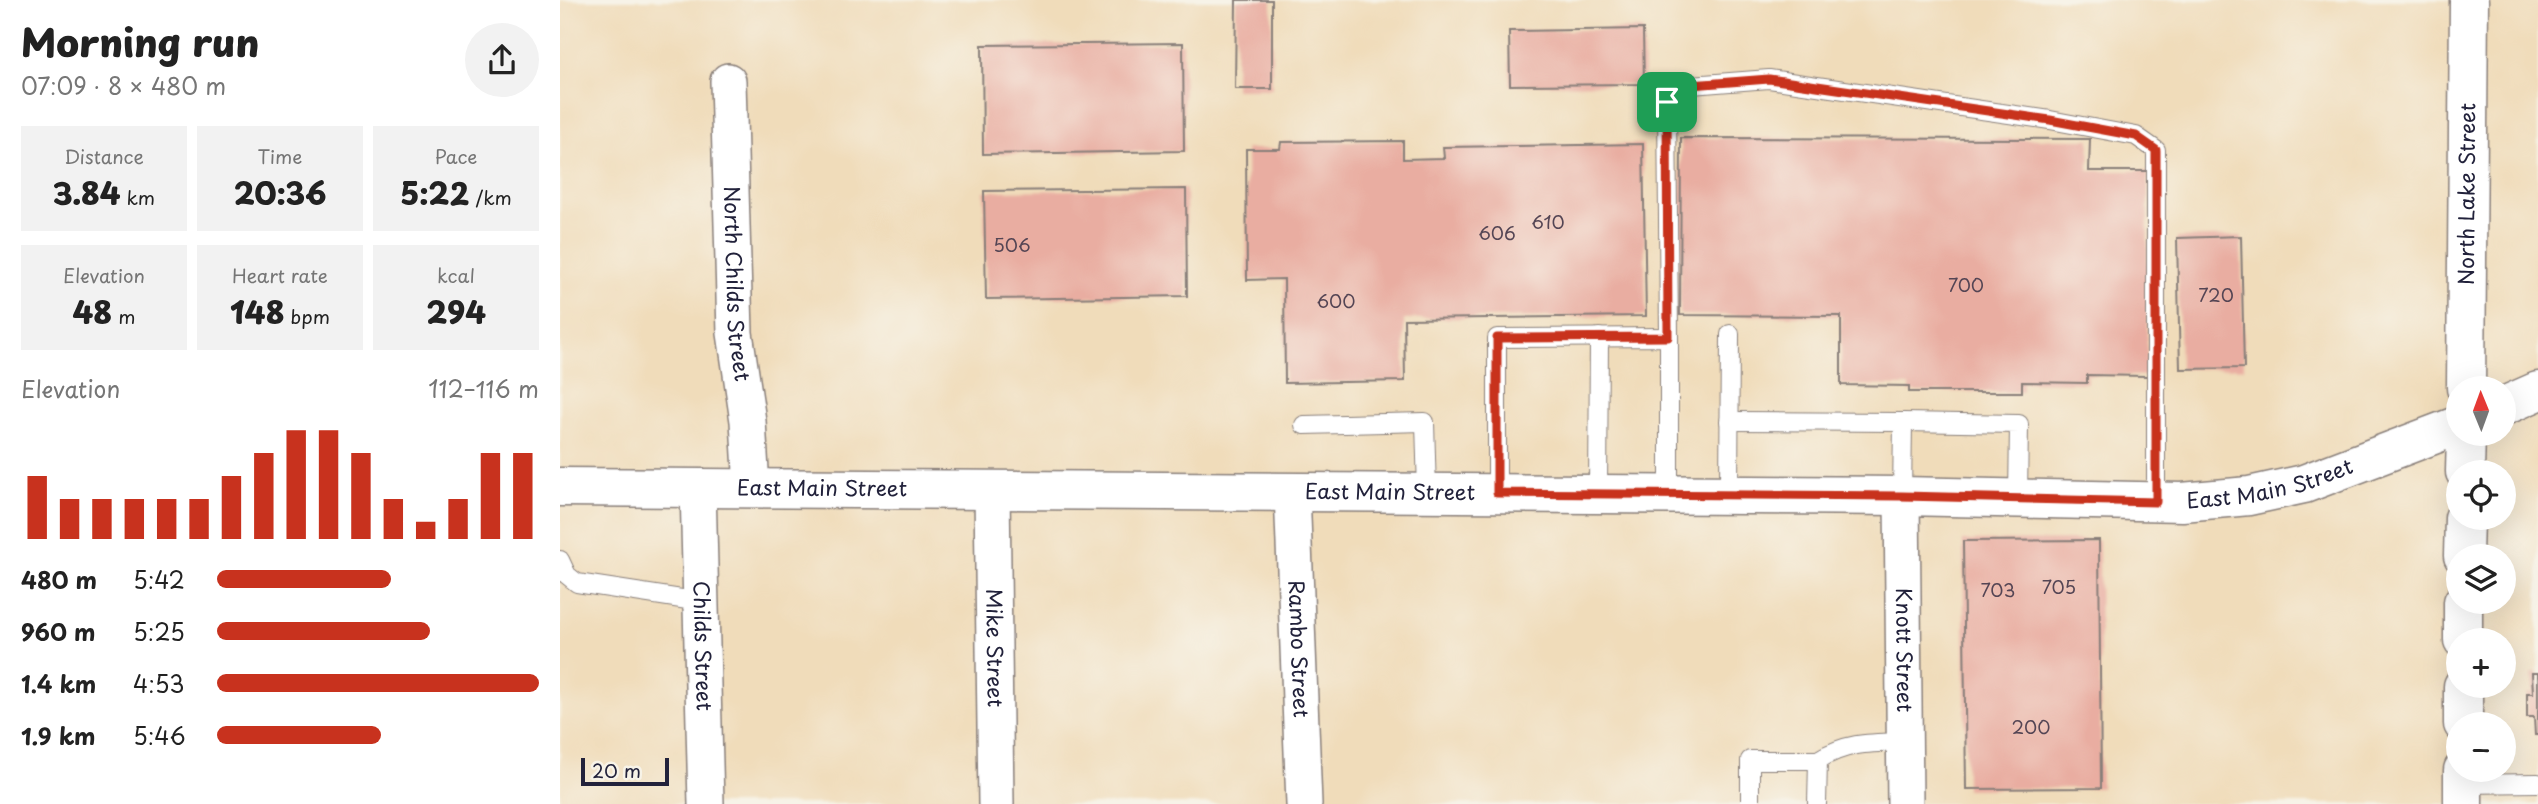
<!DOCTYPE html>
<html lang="en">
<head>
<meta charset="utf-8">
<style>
  :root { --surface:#fff; --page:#f2f2f2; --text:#222; --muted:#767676; --accent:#c8321e }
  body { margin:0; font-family:"Playpen Sans",sans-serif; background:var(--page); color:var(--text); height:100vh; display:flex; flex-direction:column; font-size:26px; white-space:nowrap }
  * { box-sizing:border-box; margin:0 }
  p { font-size:23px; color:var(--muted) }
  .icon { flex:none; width:38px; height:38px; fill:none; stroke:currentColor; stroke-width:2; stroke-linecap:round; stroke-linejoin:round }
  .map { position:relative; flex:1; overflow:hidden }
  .panel { display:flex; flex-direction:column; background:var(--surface); width:560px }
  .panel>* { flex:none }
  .needle { width:46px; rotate:359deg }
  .tools { position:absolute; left:1886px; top:376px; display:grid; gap:14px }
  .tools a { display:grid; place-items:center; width:70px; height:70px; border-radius:50%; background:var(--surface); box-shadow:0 7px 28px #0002; font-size:35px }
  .scale { position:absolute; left:21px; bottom:18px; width:88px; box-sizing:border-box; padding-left:7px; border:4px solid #22223b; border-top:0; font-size:19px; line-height:24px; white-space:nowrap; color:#22223b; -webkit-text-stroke:5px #f7f3e8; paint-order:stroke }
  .pin { position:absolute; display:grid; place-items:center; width:60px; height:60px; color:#fff; margin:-30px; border-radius:14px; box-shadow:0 4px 10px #0006 }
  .round { display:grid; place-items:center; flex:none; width:74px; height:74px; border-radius:37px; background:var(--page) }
  .headline { display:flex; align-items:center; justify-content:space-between; height:119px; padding:0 21px }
  h1 { font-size:38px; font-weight:800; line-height:52px }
  .stats { display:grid; grid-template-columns:repeat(3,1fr); gap:10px; height:119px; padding:7px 21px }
  .stats div { display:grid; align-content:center; border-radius:0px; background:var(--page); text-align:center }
  .stats b { font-size:30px; font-weight:800 }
  .stats small { font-size:19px; font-weight:400 }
  .stats p { font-size:19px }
  .chart { height:196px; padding:14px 21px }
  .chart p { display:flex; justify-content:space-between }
  .chart svg { width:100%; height:126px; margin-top:7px; stroke:var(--accent); stroke-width:6 }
  ul { padding:0 21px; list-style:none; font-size:23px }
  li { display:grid; grid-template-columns:112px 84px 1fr; align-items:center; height:52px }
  li i { height:18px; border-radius:9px; background:var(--accent) }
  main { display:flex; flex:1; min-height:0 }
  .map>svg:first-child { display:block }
  .building { fill:#e9ada1 }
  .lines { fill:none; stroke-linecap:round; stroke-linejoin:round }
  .service-casing { stroke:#897f7a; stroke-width:20 }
  .minor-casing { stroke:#897f7a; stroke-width:38 }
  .tertiary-casing { stroke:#897f7a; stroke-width:41 }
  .secondary-casing { stroke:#897f7a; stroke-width:41 }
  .service { stroke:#fff; stroke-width:18 }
  .minor { stroke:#fff; stroke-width:35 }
  .tertiary { stroke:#fff; stroke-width:38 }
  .secondary { stroke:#fff; stroke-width:38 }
  .route-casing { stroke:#fff; stroke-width:14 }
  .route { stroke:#c8321e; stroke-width:9 }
  .labels { text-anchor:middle; stroke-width:6; stroke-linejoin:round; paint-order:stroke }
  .number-label { font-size:18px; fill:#544554 }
  .street-label { font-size:21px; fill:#22223b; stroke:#f7f3e8 }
</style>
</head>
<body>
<main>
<section class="panel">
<div class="headline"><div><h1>Morning run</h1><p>07:09 · 8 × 480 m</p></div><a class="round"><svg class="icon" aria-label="share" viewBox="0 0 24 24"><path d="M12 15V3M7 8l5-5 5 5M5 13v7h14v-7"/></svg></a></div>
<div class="stats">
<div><p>Distance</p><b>3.84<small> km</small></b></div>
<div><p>Time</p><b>20:36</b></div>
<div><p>Pace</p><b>5:22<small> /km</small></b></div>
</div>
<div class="stats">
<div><p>Elevation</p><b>48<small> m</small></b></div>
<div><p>Heart rate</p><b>148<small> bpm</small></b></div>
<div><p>kcal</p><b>294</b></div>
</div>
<div class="chart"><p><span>Elevation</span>112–116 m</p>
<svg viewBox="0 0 160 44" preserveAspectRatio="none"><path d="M5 44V22M15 44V30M25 44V30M35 44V30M45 44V30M55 44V30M65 44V22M75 44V14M85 44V6M95 44V6M105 44V14M115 44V30M125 44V38M135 44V30M145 44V14M155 44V14"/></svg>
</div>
<ul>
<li><b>480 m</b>5:42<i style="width:54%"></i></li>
<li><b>960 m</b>5:25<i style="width:66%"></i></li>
<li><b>1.4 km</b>4:53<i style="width:100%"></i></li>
<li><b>1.9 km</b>5:46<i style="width:51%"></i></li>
</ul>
</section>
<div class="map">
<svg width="1978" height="804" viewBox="0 0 1978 804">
  <rect width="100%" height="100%" fill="#f7f3e8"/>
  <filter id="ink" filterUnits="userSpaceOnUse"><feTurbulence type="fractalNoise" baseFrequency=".0143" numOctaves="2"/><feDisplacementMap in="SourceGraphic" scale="14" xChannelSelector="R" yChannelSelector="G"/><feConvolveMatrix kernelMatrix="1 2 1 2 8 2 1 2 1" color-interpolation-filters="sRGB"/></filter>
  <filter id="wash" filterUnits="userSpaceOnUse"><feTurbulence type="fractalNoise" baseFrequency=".00686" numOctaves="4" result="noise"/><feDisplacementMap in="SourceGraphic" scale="28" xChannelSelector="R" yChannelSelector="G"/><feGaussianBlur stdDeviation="1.57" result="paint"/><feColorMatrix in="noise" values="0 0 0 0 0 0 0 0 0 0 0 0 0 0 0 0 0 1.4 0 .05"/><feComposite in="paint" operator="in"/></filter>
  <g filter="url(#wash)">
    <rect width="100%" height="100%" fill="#f0dcba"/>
    <g id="blocks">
      <!-- building -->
      <g class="building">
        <polygon points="676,0 712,0 712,89 675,89"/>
        <polygon points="1083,29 1084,84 950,85 949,31"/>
        <polygon points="623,43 624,151 423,154 422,45"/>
        <polygon points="1121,138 1530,139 1529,171 1588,171 1587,376 1527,375 1527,383 1462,382 1462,392 1349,392 1349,386 1281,385 1281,316 1120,315"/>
        <polygon points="843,141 843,159 884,158 883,147 1083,144 1086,316 844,319 845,381 725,383 724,279 687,280 686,149 720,149 721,142"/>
        <polygon points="626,189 627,296 426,299 424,191"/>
        <polygon points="1681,236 1684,368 1620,369 1617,238"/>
        <polygon points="1539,540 1541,788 1406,789 1403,541"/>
        <polygon points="1972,673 1978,673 1978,735 1975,735 1974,717 1967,717 1967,693 1973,693"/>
      </g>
    </g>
  </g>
  <g filter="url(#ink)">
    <use href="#blocks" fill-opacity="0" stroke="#897f7a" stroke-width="2"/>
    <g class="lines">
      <!-- service casing -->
      <g class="service-casing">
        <g id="service">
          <polyline points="1109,337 1107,102 1118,86 1209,79 1490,120 1576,136 1596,150 1596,501"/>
          <polyline points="1169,421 1343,422 1342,496"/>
          <polyline points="1343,422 1459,424 1458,498"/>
          <polyline points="744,425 865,422 867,492"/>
          <polyline points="937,493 937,338 1109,337 1109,494"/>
          <polyline points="1038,493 1039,337"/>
          <polyline points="1169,494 1170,334"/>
          <polyline points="0,560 7,575 17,583 141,602"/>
          <polyline points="1903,784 1978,783"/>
          <polyline points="1190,804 1190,760 1258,760"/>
          <path d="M1257,804L1258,760C1287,742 1311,743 1345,742"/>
        </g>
      </g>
      <!-- minor casing -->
      <g class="minor-casing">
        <g id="minor">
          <path id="s1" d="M168,81L175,333L188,421L192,488"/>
          <path id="s2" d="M138,487L146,804"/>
          <path id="s3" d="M432,490L436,804"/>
          <path id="s4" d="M732,491L744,804"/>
          <path id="s5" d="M1342,496L1345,804"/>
        </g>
      </g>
      <!-- tertiary casing -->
      <g class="tertiary-casing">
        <g id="tertiary">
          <path id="s6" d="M1906,388L1909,0"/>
          <polyline points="1905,472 1906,434"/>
          <polyline points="1903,556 1904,518"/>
          <polyline points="1903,602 1903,640"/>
          <polyline points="1903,686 1903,724"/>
          <polyline points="1903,770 1903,804"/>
        </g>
      </g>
      <!-- secondary casing -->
      <g class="secondary-casing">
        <g id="secondary">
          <polyline points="1944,406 1978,391"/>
          <path id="s7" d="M0,487L1342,496L1622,502L1689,496L1744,484L1899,425"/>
        </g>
      </g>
      <!-- service -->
      <use href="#service" class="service"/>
      <!-- minor -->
      <use href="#minor" class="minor"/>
      <!-- tertiary -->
      <use href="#tertiary" class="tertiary"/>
      <!-- secondary -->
      <use href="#secondary" class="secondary"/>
    </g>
  </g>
  <g class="lines" filter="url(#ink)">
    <!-- route casing -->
    <g class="route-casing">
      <polygon id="route" points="1209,79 1490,120 1576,136 1596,150 1596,502 1342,496 937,493 937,338 1108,337 1107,102 1118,86"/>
    </g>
    <!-- route -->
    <use href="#route" class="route"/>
  </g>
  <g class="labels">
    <!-- number labels -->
    <g class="number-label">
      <text x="988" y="229">610</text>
      <text x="937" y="240">606</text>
      <text x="452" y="252">506</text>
      <text x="1406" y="292">700</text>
      <text x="1656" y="302">720</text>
      <text x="776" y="308">600</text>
      <text x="1499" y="594">705</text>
      <text x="1438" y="597">703</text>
      <text x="1471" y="734">200</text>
    </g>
    <!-- street labels -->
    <g class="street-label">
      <text dy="7" stroke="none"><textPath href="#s6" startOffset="194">North Lake Street</textPath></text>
      <text dy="7" stroke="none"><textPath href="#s1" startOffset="203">North Childs Street</textPath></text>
      <text dy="7" stroke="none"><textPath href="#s7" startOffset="1712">East Main Street</textPath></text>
      <text dy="7" stroke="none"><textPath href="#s7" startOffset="262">East Main Street</textPath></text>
      <text dy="7" stroke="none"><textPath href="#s7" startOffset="830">East Main Street</textPath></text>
      <text dy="7" stroke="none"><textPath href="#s2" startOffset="159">Childs Street</textPath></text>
      <text dy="7" stroke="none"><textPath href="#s3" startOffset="158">Mike Street</textPath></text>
      <text dy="7" stroke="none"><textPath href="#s4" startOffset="158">Rambo Street</textPath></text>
      <text dy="7" stroke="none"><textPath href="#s5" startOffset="154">Knott Street</textPath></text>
    </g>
  </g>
</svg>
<div class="tools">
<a><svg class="needle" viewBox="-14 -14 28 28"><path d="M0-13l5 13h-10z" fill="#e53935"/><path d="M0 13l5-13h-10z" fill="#767676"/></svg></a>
<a><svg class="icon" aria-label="locate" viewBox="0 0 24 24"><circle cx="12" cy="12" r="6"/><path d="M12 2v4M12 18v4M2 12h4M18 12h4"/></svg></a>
<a><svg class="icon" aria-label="layers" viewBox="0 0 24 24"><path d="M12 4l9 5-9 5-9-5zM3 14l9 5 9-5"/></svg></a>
<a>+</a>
<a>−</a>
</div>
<div class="scale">20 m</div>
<div class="pin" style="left:1107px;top:102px;background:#1e9e55"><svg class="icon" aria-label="arrive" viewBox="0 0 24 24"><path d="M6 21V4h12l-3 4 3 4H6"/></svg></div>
</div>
</main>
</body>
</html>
